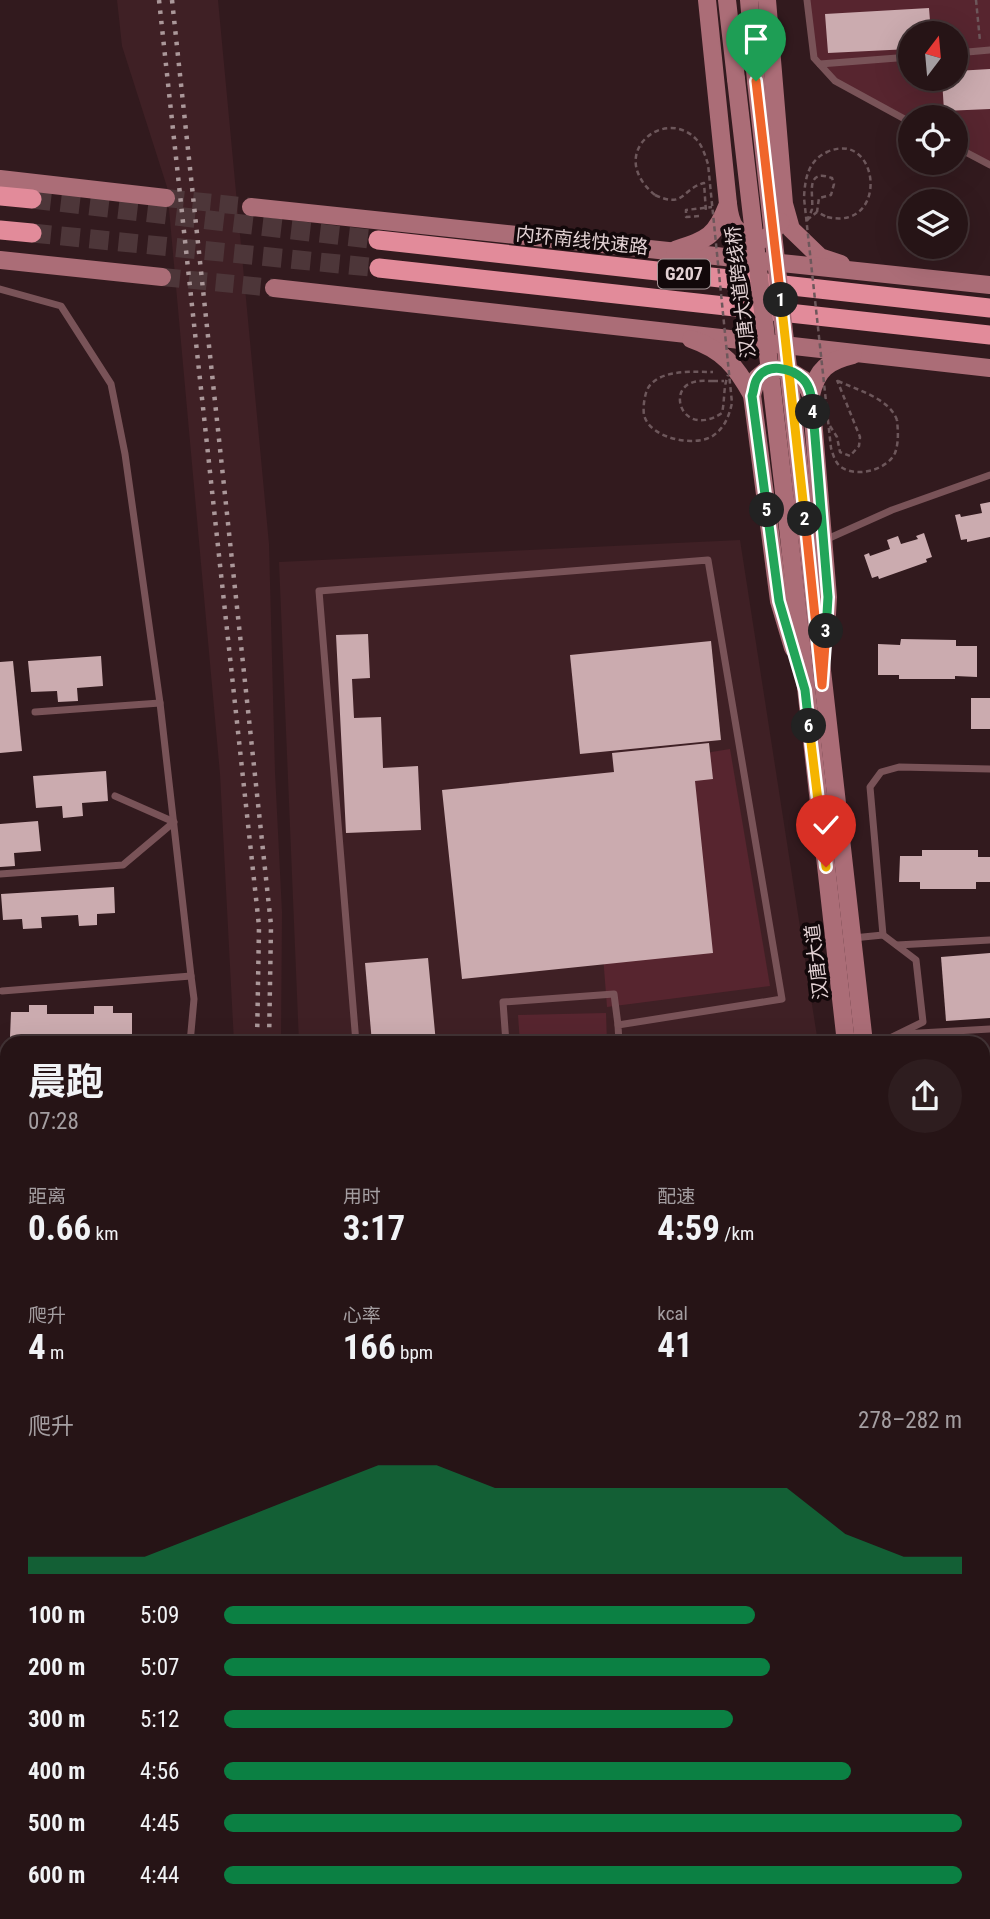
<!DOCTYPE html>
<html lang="zh">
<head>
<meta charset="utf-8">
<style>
  :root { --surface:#261416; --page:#2e1d1f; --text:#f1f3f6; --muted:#a49ea1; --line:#423335; --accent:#0b8043 }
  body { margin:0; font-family:"Roboto Condensed","Noto Sans SC",sans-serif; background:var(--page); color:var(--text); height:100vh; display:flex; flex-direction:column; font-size:26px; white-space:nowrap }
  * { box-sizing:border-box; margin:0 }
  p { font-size:23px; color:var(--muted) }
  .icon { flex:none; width:38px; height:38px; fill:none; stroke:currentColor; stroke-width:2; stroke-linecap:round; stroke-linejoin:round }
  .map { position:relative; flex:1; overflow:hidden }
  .details { position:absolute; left:0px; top:1036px; width:990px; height:884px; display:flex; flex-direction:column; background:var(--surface); border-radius:21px 21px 0 0; box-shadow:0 7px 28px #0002,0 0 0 2px var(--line) }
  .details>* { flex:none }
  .needle { width:46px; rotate:16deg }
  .fabs { position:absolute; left:898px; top:21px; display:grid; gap:14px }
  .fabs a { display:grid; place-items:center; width:70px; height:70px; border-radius:50%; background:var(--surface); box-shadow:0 7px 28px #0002,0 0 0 2px var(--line); font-size:35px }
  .pin { position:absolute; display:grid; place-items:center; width:60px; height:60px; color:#fff; margin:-72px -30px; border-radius:50% 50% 50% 0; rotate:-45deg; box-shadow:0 0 7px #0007 }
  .pin .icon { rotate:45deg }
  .km { position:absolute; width:35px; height:35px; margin:-18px; border-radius:50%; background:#222; color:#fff; font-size:19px; line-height:35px; text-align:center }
  .round { display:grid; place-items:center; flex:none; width:74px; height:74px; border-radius:37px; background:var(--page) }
  .head { display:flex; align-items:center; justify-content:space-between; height:119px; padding:0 28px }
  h1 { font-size:38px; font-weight:700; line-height:52px }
  .stats { display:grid; grid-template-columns:repeat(3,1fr); gap:10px; height:119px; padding:7px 28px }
  .stats div { display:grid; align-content:center }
  .stats b { font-size:35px; font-weight:700 }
  .stats small { font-size:19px; font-weight:400 }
  .stats p { font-size:19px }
  .chart { height:196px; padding:14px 28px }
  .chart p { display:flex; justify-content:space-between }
  .chart svg { width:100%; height:126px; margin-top:7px; fill:var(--accent); opacity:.7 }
  ul { padding:0 28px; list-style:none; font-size:23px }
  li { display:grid; grid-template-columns:112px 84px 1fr; align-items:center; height:52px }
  li i { height:18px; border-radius:9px; background:var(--accent) }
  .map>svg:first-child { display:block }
  .built { fill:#3f2025 }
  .green { fill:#57252f; fill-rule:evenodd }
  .building { fill:#cbabaf }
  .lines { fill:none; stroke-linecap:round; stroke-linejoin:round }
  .secondary-tunnel { stroke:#4d3639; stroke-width:18; stroke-dasharray:18 9; stroke-linecap:butt }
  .trunk-tunnel { stroke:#4d3639; stroke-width:19; stroke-dasharray:19 10; stroke-linecap:butt }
  .path { stroke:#6d575b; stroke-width:2.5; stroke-dasharray:5 3.5; stroke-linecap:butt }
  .service { stroke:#795358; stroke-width:7 }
  .minor { stroke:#795358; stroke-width:14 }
  .secondary { stroke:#ab6d77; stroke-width:18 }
  .trunk { stroke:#e28b9a; stroke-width:19 }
  .rail { stroke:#ab989a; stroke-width:4.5; stroke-dasharray:3.5 7; stroke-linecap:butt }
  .path-bridge { stroke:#6d575b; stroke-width:2.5; stroke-dasharray:5 3.5; stroke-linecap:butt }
  .secondary-bridge { stroke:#ab6d77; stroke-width:18 }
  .split-1-casing { stroke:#fff; stroke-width:14 }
  .split-2-casing { stroke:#fff; stroke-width:14 }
  .split-3-casing { stroke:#fff; stroke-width:14 }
  .split-4-casing { stroke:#fff; stroke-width:14 }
  .split-5-casing { stroke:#fff; stroke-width:14 }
  .split-6-casing { stroke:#fff; stroke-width:14 }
  .split-7-casing { stroke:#fff; stroke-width:14 }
  .split-1 { stroke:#f0652b; stroke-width:9 }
  .split-2 { stroke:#f5b400; stroke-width:9 }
  .split-3 { stroke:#f0652b; stroke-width:9 }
  .split-4 { stroke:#22a559; stroke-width:9 }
  .split-5 { stroke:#22a559; stroke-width:9 }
  .split-6 { stroke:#22a559; stroke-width:9 }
  .split-7 { stroke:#f5b400; stroke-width:9 }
  .labels { text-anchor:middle; stroke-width:7; stroke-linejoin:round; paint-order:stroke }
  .shield { fill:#12080a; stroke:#a49597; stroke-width:2 }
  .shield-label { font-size:18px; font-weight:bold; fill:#e3d2d4 }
  .street-label { font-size:19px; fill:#e3d2d4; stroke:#12080a }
</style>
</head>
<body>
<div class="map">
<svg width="990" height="1919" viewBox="0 0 990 1919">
  <rect width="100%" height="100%" fill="#321a1e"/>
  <!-- built -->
  <g class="built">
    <polygon points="117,0 218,0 269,544 275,772 282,912 281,1043 234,1043 220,774 167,187 122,46"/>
    <polygon points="740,540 818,1043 299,1043 279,562"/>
    <polygon points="7,1567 7,1913 816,1913 816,1919 0,1919 0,1580"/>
  </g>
  <!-- green -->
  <g class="green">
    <path d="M807,0H990V165L956,147V117H910V122L835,81L814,58ZM910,33H956V79H910Z"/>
    <polygon points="730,749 770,986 607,1007 603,955 674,758"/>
    <polygon points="606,1013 607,1043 520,1043 518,1015"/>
  </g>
  <!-- building -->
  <g class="building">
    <polygon points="929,8 931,33 910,33 910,49 828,53 825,14"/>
    <polygon points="990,69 990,109 944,111 942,79 956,79 956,71"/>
    <polygon points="990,502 990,537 967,542 967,539 961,540 955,515 960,514 961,517 982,513 980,504"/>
    <polygon points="924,533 932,557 926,559 927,562 879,579 878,576 872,578 864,555 869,553 870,556 890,549 887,540 898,536 901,544 918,539 916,536"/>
    <polygon points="368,634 370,678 352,679 354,718 381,717 383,768 418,766 421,830 346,833 336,635"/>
    <polygon points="901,639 956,640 956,646 977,646 977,677 955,676 955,679 899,679 899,675 878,675 878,644 900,645"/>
    <polygon points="711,641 721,740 580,754 570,655"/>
    <polygon points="101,656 103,686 77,688 78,701 58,702 57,691 31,692 28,661"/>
    <polygon points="13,661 22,751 0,753 0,662"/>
    <rect x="971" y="698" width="19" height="31"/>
    <polygon points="709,743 713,779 695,781 713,953 462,979 442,790 614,772 612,753"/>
    <polygon points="106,771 108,801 82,803 83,816 63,818 62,806 36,808 33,776"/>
    <polygon points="38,821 41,851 14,853 15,866 0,867 0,824"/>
    <polygon points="922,850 978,850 978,857 990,857 990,882 976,882 976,889 920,889 920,882 899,882 900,856 922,856"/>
    <polygon points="114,887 115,913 97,914 97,925 79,926 78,915 41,917 42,928 23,929 22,919 3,920 1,894"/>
    <polygon points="990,953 990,1018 946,1021 941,957"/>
    <polygon points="428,958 436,1043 372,1043 365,963"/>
    <polygon points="29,1005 47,1005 47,1014 94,1014 94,1006 113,1006 113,1013 132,1013 132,1038 114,1037 114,1043 98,1043 98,1035 46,1034 46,1043 30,1043 30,1037 10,1037 11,1012 29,1012"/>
    <polygon points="990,1081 990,1106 984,1107 984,1082"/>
    <polygon points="990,1133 990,1185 987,1185 984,1155 984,1134"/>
    <polygon points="7,1605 7,1645 0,1641 0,1619"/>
    <polygon points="0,1669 7,1672 7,1747 0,1744"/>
    <polygon points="203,1913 260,1913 258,1919 200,1919"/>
    <polygon points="325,1913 373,1913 374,1919 325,1919"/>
    <rect x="398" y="1913" width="34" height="6"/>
    <polygon points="462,1913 499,1913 500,1919 463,1919"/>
    <polygon points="515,1913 597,1913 597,1919 516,1919"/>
    <rect x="627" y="1913" width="48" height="6"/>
  </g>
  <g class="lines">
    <!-- secondary-tunnel -->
    <g class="secondary-tunnel">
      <polyline points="166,198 251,207"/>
      <polyline points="162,277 274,288"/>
    </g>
    <!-- trunk-tunnel -->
    <g class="trunk-tunnel">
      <polyline points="32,199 378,240"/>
      <polyline points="32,233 379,268"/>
    </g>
    <!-- path -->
    <g class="path">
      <polyline points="976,0 980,41"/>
      <path d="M655,195C685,209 681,189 704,183L706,212"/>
      <polyline points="807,220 817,212 827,217"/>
      <path d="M807,221C808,217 811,213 812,209C814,195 804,168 832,178L834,184L831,195L819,198L817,212"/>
      <polyline points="713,381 724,381"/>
      <path d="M838,381C857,390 889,398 897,420"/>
      <polyline points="830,426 837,437 840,452 850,456 859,446 860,437 837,380"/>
    </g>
    <!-- service -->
    <g class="service">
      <polyline points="807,0 814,58 835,81 910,122"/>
      <polyline points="956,53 990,50"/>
      <polyline points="820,64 910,57"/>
      <polyline points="956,147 990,165"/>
      <polyline points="0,289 61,306 111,384 125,454 160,703 191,976 194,999 190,1043"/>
      <polyline points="825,540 892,510 990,475"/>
      <polyline points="35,712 160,703"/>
      <polyline points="0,874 123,865 174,822 115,796"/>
      <polyline points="853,938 883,935"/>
      <polyline points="897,945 990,940"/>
      <polyline points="2,991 191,976"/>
      <polyline points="902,1034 990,1029"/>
      <polyline points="356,1043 319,591 708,560 782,999 618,1025 619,1043"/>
      <polyline points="506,1043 503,1002 614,994 618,1025"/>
      <polyline points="880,1043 923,1022 916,960 883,935 870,787 881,772 899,767 990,769"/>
      <polyline points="984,1188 990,1189"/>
      <polyline points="0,1784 7,1789"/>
      <polyline points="452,1913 452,1919"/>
      <polyline points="26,1919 29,1913"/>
      <polyline points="166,1919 168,1913"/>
    </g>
    <!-- minor -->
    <g class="minor">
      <polyline points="984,1214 990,1214"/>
      <polyline points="984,1233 990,1234"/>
      <polyline points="0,1343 7,1347"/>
      <polyline points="984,1499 990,1500"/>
      <polyline points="984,1842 990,1842"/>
    </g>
    <!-- secondary -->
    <g class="secondary">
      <polyline points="727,0 736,79"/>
      <polyline points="749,0 756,81"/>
      <polyline points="767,0 784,204 791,229 820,257 841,264"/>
      <polyline points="0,179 166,198"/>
      <path d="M728,204C731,228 735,232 759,241L769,236L781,222"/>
      <polyline points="251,207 990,285"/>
      <path d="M675,250C708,239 715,237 728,204L707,0"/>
      <polyline points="0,260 162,277"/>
      <polyline points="274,288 990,368"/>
      <path d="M691,339C723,350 736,366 752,395L779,601L793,648"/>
      <polyline points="752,395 757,378 768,369 786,369 804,380 811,395"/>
      <polyline points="785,501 846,1043"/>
      <polyline points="803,502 864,1043"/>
      <path d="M826,632L828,597L811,395C817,369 828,361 853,355"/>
      <polyline points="984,1697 990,1697"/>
      <polyline points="984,1738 990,1738"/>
      <polyline points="817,1913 817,1919"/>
      <polyline points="841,1913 841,1919"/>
    </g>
    <!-- trunk -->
    <g class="trunk">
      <polyline points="0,196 32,199"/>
      <polyline points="0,230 32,233"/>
      <polyline points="378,240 990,308"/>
      <polyline points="379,268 990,335"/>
    </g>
    <!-- rail -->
    <g class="rail">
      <polyline points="159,0 259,926 257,1043"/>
      <polyline points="172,0 271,925 269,1043"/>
      <polyline points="105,1919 107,1913"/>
    </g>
    <!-- path-bridge -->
    <g class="path-bridge">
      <path d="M655,195C605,154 664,106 696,139C702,145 705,155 708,164L732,403C729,416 725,427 714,435C696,448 650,439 644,415C643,408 644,400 646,393C648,386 652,382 659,378C675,370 696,372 713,372"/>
      <polyline points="699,216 686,217 686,210 712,207"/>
      <path d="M827,217C890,232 880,128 827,152C808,161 805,178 804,198L831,448C833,454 835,463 841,467C857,478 887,470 895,453C899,442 898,431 897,420"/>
      <path d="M713,381C706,381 697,380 691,383C667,392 684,438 722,413C725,400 723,388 728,375"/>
    </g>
    <!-- secondary-bridge -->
    <g class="secondary-bridge">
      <polyline points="736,79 785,501"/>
      <polyline points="756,81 803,502"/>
    </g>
  </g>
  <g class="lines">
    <!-- split-1 casing -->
    <g class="split-1-casing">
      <polyline id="split-1" points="756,81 781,300"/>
    </g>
    <!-- split-2 casing -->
    <g class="split-2-casing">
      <polyline id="split-2" points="781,300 805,519"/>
    </g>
    <!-- split-3 casing -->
    <g class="split-3-casing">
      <polyline id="split-3" points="805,519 822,685 826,631"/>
    </g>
    <!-- split-4 casing -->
    <g class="split-4-casing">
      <polyline id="split-4" points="813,412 828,597 826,631"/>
    </g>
    <!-- split-5 casing -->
    <g class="split-5-casing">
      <path id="split-5" d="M767,510L752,396C754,391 754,383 757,379C767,362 791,368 803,379C811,387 812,400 813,412"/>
    </g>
    <!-- split-6 casing -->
    <g class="split-6-casing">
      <polyline id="split-6" points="767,510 779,601 805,690 809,726"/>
    </g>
    <!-- split-7 casing -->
    <g class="split-7-casing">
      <polyline id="split-7" points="809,726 826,867"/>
    </g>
    <!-- split-1 -->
    <use href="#split-1" class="split-1"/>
    <!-- split-2 -->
    <use href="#split-2" class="split-2"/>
    <!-- split-3 -->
    <use href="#split-3" class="split-3"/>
    <!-- split-4 -->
    <use href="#split-4" class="split-4"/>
    <!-- split-5 -->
    <use href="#split-5" class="split-5"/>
    <!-- split-6 -->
    <use href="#split-6" class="split-6"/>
    <!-- split-7 -->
    <use href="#split-7" class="split-7"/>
  </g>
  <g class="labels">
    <!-- shield labels -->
    <rect class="shield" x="658" y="259.5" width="52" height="29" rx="5"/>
    <g class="shield-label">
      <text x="684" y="280">G207</text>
    </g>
    <!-- street labels -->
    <g class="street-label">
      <text transform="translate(582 240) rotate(6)" y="7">内环南线快速路</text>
      <text transform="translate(740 292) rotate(-97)" y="7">汉唐大道跨线桥</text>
      <text transform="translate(816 962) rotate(-97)" y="7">汉唐大道</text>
    </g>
  </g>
</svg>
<div class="fabs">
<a><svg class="needle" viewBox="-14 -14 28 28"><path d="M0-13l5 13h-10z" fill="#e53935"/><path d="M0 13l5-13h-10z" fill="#a49ea1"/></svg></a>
<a><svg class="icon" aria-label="locate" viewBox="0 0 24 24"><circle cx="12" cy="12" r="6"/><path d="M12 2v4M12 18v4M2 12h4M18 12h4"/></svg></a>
<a><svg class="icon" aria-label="layers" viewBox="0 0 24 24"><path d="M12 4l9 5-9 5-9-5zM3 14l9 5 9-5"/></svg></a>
</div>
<div class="pin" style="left:756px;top:81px;background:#1e9e55"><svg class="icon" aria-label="arrive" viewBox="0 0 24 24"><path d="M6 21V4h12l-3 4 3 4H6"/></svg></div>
<div class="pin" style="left:826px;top:867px;background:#d93025"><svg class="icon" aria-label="check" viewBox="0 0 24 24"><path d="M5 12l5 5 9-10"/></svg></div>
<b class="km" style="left:781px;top:300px">1</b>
<b class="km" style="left:805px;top:519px">2</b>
<b class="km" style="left:826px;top:631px">3</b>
<b class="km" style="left:813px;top:412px">4</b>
<b class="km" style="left:767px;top:510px">5</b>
<b class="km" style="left:809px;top:726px">6</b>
<section class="details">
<div class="head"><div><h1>晨跑</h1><p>07:28</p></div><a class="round"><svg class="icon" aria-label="share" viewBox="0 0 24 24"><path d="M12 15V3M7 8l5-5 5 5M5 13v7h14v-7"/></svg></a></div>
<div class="stats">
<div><p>距离</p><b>0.66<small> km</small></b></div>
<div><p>用时</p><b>3:17</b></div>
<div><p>配速</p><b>4:59<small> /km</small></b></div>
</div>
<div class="stats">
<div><p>爬升</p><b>4<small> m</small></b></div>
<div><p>心率</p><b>166<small> bpm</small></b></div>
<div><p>kcal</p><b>41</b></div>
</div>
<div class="chart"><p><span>爬升</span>278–282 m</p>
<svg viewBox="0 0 160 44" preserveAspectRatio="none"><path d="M0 44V38L10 38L20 38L30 30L40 22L50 14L60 6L70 6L80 14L90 14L100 14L110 14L120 14L130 14L140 30L150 38L160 38V44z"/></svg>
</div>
<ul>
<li><b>100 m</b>5:09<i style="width:72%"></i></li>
<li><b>200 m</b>5:07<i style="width:74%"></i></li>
<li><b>300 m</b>5:12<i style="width:69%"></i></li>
<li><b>400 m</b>4:56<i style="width:85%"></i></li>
<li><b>500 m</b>4:45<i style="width:100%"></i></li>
<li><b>600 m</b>4:44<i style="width:100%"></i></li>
</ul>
</section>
</div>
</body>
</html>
